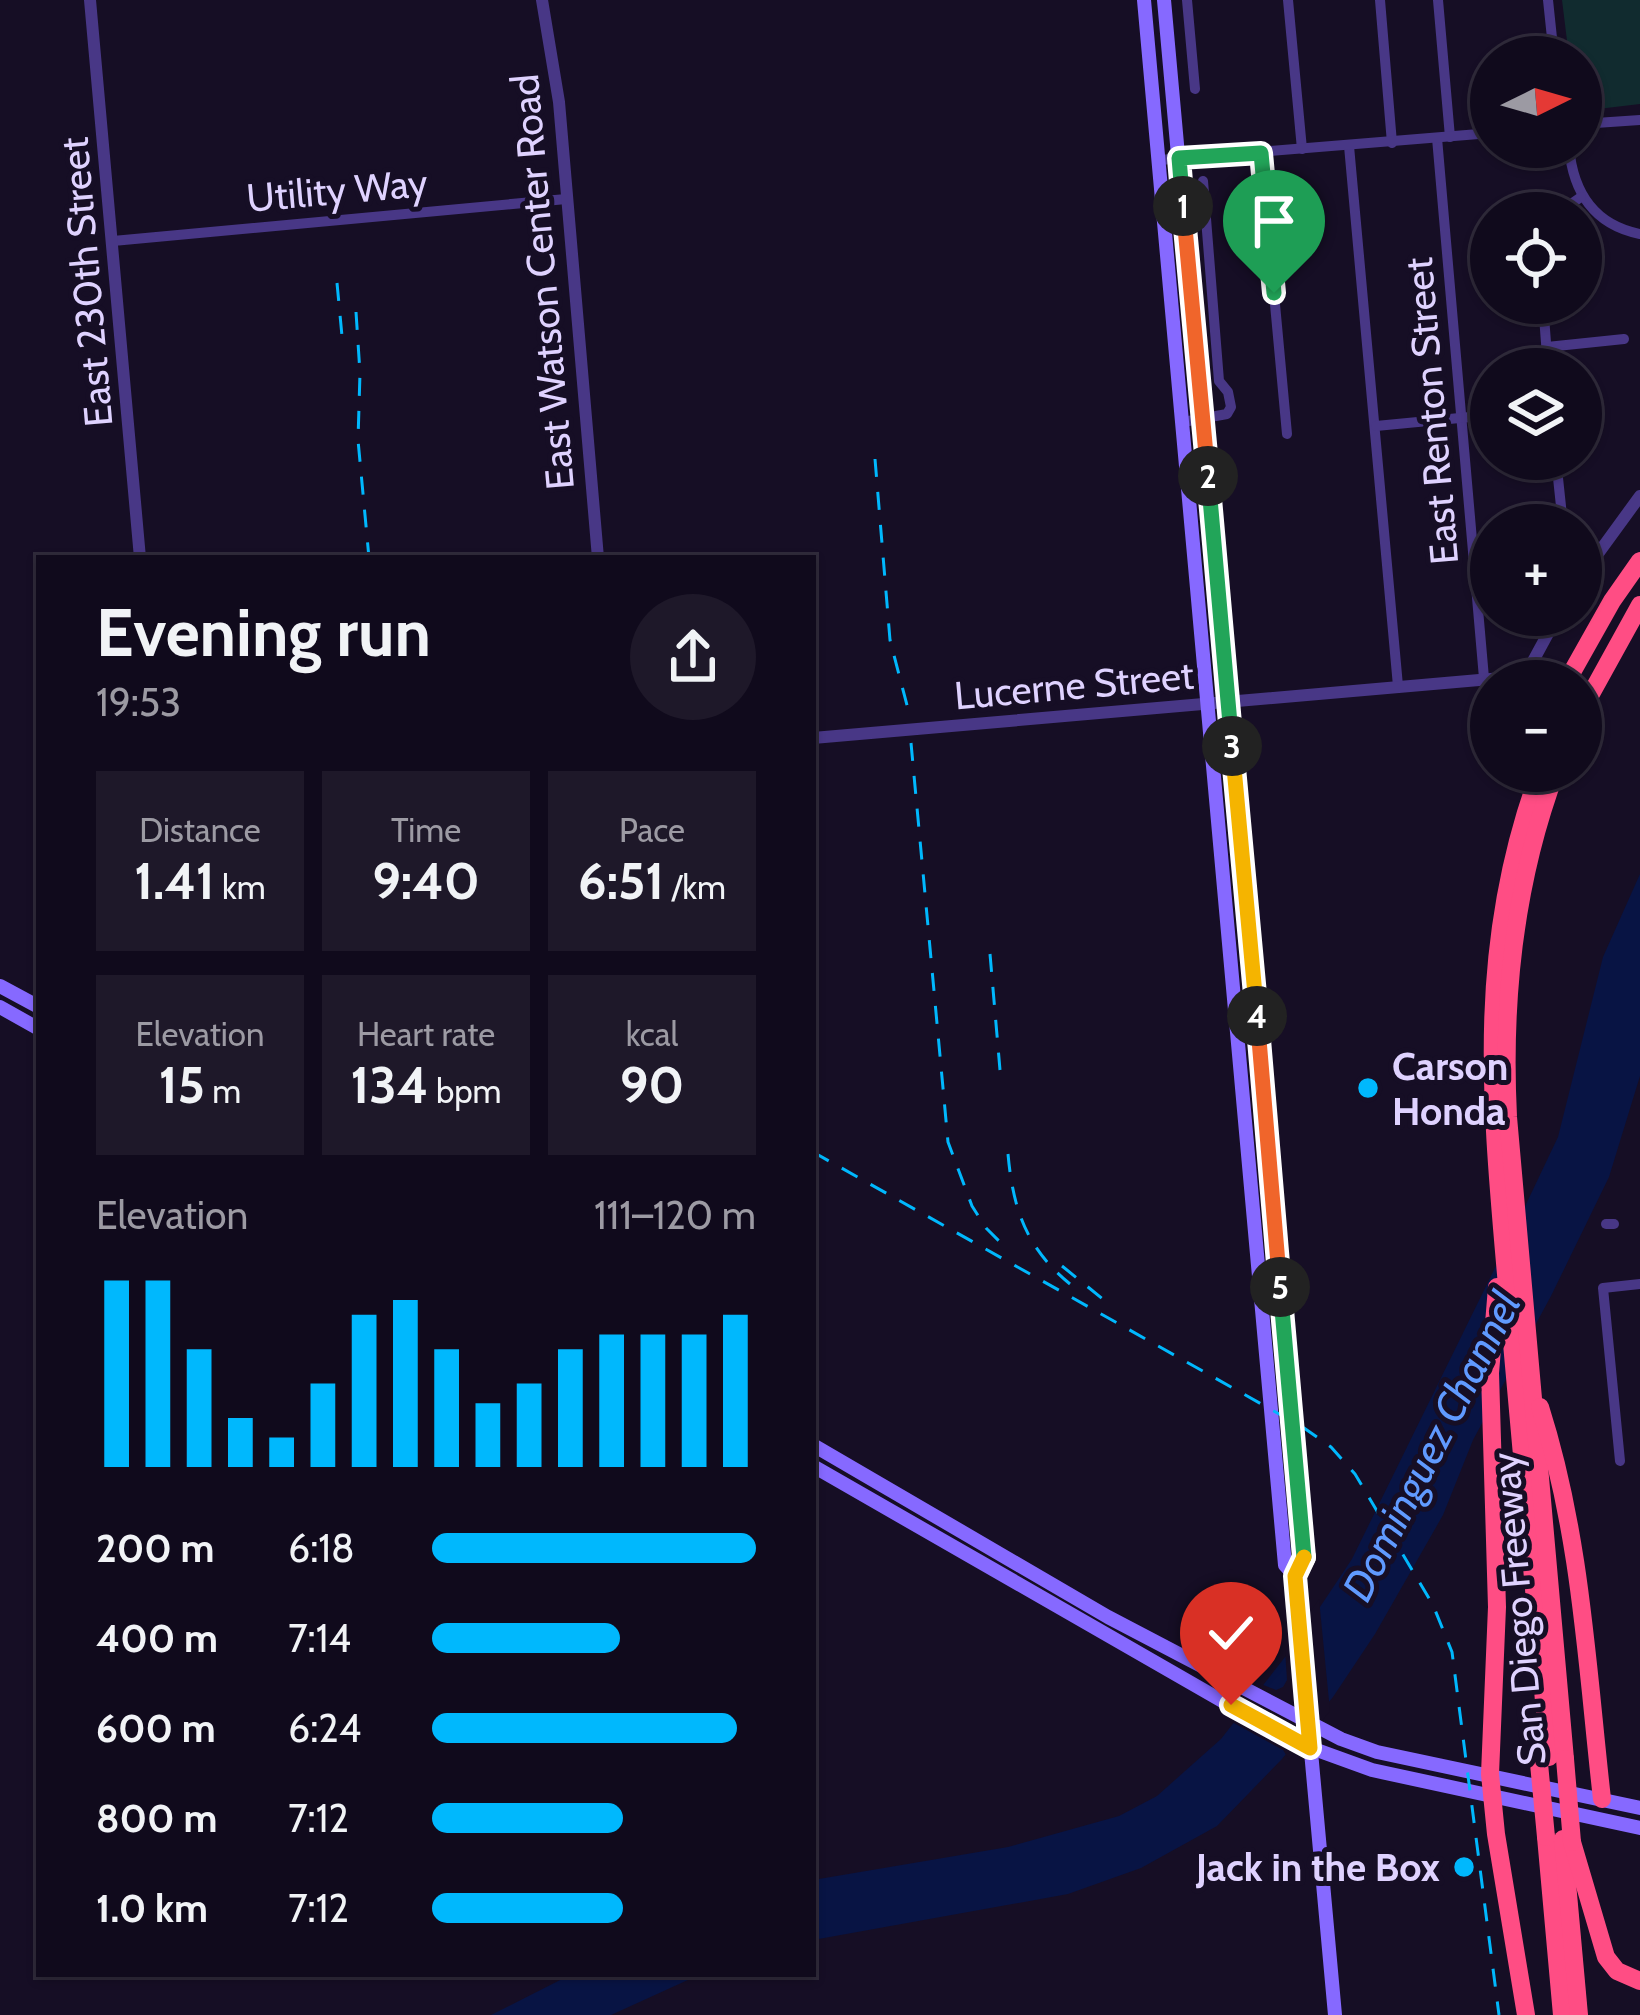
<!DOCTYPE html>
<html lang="en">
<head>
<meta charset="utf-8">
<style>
  :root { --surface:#100a1c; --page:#1e1829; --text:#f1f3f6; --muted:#9c9aa3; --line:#302b3b; --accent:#00b8fd }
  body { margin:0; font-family:Cabin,sans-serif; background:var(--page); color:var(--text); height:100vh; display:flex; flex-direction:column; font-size:45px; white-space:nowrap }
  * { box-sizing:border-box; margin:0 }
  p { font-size:39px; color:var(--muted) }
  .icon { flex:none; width:66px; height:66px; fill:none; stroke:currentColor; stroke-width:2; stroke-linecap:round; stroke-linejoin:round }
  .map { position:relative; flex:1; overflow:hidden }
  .details { position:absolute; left:36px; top:555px; width:780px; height:1422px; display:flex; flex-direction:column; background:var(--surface); border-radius:0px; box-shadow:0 3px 9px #0004,0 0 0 3px var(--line) }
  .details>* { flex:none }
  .needle { width:78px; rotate:85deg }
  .tools { position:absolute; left:1470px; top:36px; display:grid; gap:24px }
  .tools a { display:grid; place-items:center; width:132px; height:132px; border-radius:50%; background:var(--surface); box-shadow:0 3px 9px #0004,0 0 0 3px var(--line); font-size:60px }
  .pin { position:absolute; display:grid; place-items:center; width:102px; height:102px; color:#fff; margin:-123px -51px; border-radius:50% 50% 50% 0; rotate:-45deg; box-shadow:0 0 12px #0007 }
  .pin .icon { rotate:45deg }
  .km { position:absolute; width:60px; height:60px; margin:-30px; border-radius:50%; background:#222; color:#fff; font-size:33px; line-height:60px; text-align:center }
  .round { display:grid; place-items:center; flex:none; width:126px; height:126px; border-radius:63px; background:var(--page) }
  .overview { display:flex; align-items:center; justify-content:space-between; height:204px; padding:0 60px }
  h1 { font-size:66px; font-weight:700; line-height:90px }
  .metrics { display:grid; grid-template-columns:repeat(3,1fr); gap:18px; height:204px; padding:12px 60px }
  .metrics div { display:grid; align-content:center; border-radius:0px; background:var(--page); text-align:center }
  .metrics b { font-size:51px; font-weight:700 }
  .metrics small { font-size:33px; font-weight:400 }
  .metrics p { font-size:33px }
  .chart { height:336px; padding:24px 60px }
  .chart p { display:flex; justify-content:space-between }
  .chart svg { width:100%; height:216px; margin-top:12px; stroke:var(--accent); stroke-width:6 }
  ul { padding:0 60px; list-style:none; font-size:39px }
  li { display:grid; grid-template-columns:192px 144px 1fr; align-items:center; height:90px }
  li i { height:30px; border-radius:15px; background:var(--accent) }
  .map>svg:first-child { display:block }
  .green { fill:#112b2f }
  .water { fill:#081444 }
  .pier { fill:#160e25 }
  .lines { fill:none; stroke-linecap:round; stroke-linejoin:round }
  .minor { stroke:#483786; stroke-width:10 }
  .tertiary { stroke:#483786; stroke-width:12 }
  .secondary { stroke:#8669ff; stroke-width:14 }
  .motorway { stroke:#ff4d84; stroke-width:18 }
  .rail { stroke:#00b8fd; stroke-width:3; stroke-dasharray:18 15; stroke-linecap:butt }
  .motorway-bridge { stroke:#ff4d84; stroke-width:18 }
  .split-1-casing { stroke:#fff; stroke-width:24 }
  .split-2-casing { stroke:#fff; stroke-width:24 }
  .split-3-casing { stroke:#fff; stroke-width:24 }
  .split-4-casing { stroke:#fff; stroke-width:24 }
  .split-5-casing { stroke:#fff; stroke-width:24 }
  .split-6-casing { stroke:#fff; stroke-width:24 }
  .split-7-casing { stroke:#fff; stroke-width:24 }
  .split-1 { stroke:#22a559; stroke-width:15 }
  .split-2 { stroke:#f0652b; stroke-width:15 }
  .split-3 { stroke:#22a559; stroke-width:15 }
  .split-4 { stroke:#f5b400; stroke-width:15 }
  .split-5 { stroke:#f0652b; stroke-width:15 }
  .split-6 { stroke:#22a559; stroke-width:15 }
  .split-7 { stroke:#f5b400; stroke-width:15 }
  .poi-dot { fill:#00b8fd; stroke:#160e25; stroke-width:4.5 }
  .labels { text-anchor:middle; stroke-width:10; stroke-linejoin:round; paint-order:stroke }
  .street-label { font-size:39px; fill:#dfd2ff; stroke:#160e25 }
  .poi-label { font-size:39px; font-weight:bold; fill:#dfd2ff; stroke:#160e25; text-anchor:start }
  .water-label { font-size:42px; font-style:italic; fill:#609aff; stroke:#160e25 }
</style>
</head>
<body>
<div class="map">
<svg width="1640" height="2015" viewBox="0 0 1640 2015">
  <rect width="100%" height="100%" fill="#160e25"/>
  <!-- green -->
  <polygon class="green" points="1562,0 1640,0 1640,104 1581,111 1581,57 1569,57"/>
  <!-- water -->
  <g class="water">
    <polygon points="1640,874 1640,1076 1609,1177 1551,1296 1473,1440 1443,1515 1375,1634 1333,1697 1282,1759 1217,1826 1141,1868 1068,1894 813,1940 813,1880 1008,1847 1119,1816 1157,1796 1221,1739 1296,1643 1352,1559 1519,1219 1558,1137 1603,957"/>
    <polygon points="572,1974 701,1974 611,2015 491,2015"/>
  </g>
  <!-- pier -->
  <polygon class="pier" points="1319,1599 1330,1711 1289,1760 1283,1750 1230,1721 1261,1684 1276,1690 1283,1687 1287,1680 1285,1650"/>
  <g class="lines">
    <!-- minor -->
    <g class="minor">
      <polyline points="1187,0 1195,89"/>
      <polyline points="1288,0 1302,149"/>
      <polyline points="1380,0 1392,143"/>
      <polyline points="1438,0 1450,137"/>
      <polyline points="1548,0 1554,57"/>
      <polyline points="1581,124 1640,120"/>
      <polyline points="1437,138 1484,678"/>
      <polyline points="1349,146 1398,686"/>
      <path d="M1569,147C1573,192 1594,225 1640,234"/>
      <polyline points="1261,153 1287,434"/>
      <polyline points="1160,160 1491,133"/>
      <polyline points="1558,213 1581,197"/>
      <polyline points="113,241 566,199"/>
      <polyline points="1543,303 1548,369"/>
      <polyline points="1547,347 1624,339"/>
      <polyline points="1183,422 1227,414 1231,407 1228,392 1219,381 1203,181"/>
      <polyline points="1376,426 1491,415"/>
      <polyline points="1556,459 1563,525"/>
      <polyline points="1606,1224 1614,1224"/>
      <polyline points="1620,1461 1603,1288 1640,1284"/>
    </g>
    <!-- tertiary -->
    <g class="tertiary">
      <polyline points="90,0 140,558"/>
      <polyline points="542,0 559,102 598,558"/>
      <polyline points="1581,577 1640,496"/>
      <polyline points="813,738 1525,676 1558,615"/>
    </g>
    <!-- secondary -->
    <g class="secondary">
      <polyline points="1144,0 1285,1565 1295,1576 1335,2015"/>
      <polyline points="1164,0 1305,1562 1295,1576"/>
      <polyline points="0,986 39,1007"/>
      <polyline points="0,1007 39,1029"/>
      <polyline points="813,1445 1108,1617 1341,1739 1377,1752 1640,1808"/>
      <polyline points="813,1466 1292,1741 1372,1770 1640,1828"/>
    </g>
    <!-- motorway -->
    <g class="motorway">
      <polyline points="1567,681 1612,601 1640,561"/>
      <polyline points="1581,712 1640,605"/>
      <path d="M1540,771C1470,959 1494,1127 1510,1321C1523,1466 1536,1611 1549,1757"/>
      <path d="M1556,771C1514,883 1502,998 1508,1117L1565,1759"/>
      <polyline points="1497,1287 1490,1373 1497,1607 1490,1774 1496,1834 1526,2015"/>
      <path d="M1540,1407C1581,1535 1587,1667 1602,1799"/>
      <polyline points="1546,1837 1562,2015"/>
      <polyline points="1563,1839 1579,2015"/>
      <polyline points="1572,1842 1606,1957 1617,1971 1640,1981"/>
    </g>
    <!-- rail -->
    <g class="rail">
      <polyline points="337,283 342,336"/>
      <polyline points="356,312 360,373 358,440 369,558"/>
      <polyline points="875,459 890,640 908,709"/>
      <polyline points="911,743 948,1142 972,1206 986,1228 1008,1250"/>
      <polyline points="990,954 1000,1070"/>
      <polyline points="813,1152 1304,1428 1331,1447 1355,1474 1433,1605 1452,1652 1499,2015"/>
      <path d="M1008,1154C1013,1209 1026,1248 1070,1284"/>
      <polyline points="1062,1266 1104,1300"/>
    </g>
    <!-- motorway-bridge -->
    <g class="motorway-bridge">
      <polyline points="1538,1753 1546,1837"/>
      <polyline points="1565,1759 1572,1842"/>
    </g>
  </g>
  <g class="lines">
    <!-- split-1 casing -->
    <g class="split-1-casing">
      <polyline id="split-1" points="1183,206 1179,158 1261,153 1274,293"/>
    </g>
    <!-- split-2 casing -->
    <g class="split-2-casing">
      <polyline id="split-2" points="1183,206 1208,476"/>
    </g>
    <!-- split-3 casing -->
    <g class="split-3-casing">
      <polyline id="split-3" points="1208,476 1232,746"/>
    </g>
    <!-- split-4 casing -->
    <g class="split-4-casing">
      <polyline id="split-4" points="1232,746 1257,1016"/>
    </g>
    <!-- split-5 casing -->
    <g class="split-5-casing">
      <polyline id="split-5" points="1257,1016 1280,1287"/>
    </g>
    <!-- split-6 casing -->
    <g class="split-6-casing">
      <polyline id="split-6" points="1280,1287 1304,1557"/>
    </g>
    <!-- split-7 casing -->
    <g class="split-7-casing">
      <polyline id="split-7" points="1231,1705 1310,1748 1295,1576 1304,1557"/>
    </g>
    <!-- split-1 -->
    <use href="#split-1" class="split-1"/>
    <!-- split-2 -->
    <use href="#split-2" class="split-2"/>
    <!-- split-3 -->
    <use href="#split-3" class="split-3"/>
    <!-- split-4 -->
    <use href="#split-4" class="split-4"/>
    <!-- split-5 -->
    <use href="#split-5" class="split-5"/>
    <!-- split-6 -->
    <use href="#split-6" class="split-6"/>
    <!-- split-7 -->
    <use href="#split-7" class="split-7"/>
  </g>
  <!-- markers -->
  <g class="poi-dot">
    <circle cx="1368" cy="1088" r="12"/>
    <circle cx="1464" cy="1867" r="12"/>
  </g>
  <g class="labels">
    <!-- street labels -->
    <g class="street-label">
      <text transform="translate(337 190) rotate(-5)" y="14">Utility Way</text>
      <text transform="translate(86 282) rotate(-95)" y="14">East 230th Street</text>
      <text transform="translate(542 282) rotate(-95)" y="14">East Watson Center Road</text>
      <text transform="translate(1431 411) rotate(-95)" y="14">East Renton Street</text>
      <text transform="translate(1074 685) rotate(-5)" y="14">Lucerne Street</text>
      <text transform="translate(1518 1609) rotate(-95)" y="14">San Diego Freeway</text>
    </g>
    <!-- poi labels -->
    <g class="poi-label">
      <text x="1392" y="1080">Carson<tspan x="1392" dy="45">Honda</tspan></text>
      <text x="1440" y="1881" text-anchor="end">Jack in the Box</text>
    </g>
    <!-- water labels -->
    <g class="water-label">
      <text transform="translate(1431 1446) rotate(-63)" y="15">Dominguez Channel</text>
    </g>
  </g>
</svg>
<div class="tools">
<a><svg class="needle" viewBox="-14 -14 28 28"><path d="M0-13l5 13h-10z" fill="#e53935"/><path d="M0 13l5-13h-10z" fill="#9c9aa3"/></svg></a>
<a><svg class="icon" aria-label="locate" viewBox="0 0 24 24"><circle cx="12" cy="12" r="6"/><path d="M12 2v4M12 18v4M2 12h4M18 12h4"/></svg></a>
<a><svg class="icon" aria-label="layers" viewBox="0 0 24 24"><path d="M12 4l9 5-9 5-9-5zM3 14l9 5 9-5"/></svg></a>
<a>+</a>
<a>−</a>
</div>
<div class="pin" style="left:1274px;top:293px;background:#1e9e55"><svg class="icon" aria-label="arrive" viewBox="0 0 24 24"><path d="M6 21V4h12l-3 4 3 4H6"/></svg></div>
<div class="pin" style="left:1231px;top:1705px;background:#d93025"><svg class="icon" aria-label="check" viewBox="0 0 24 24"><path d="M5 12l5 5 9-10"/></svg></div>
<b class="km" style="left:1183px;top:206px">1</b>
<b class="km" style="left:1208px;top:476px">2</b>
<b class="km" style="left:1232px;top:746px">3</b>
<b class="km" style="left:1257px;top:1016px">4</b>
<b class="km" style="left:1280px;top:1287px">5</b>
<section class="details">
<div class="overview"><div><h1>Evening run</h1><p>19:53</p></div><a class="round"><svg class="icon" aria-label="share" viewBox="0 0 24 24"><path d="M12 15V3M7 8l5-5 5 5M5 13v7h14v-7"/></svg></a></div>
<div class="metrics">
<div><p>Distance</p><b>1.41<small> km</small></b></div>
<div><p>Time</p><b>9:40</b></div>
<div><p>Pace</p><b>6:51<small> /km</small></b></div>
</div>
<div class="metrics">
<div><p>Elevation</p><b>15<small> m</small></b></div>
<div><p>Heart rate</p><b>134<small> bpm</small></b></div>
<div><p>kcal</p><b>90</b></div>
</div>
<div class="chart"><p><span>Elevation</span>111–120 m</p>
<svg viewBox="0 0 160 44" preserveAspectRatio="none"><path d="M5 44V6M15 44V6M25 44V20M35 44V34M45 44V38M55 44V27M65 44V13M75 44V10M85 44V20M95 44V31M105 44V27M115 44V20M125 44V17M135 44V17M145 44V17M155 44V13"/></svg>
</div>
<ul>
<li><b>200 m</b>6:18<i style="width:100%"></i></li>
<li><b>400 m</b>7:14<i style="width:58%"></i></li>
<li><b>600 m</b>6:24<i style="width:94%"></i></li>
<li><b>800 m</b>7:12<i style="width:59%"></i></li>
<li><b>1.0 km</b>7:12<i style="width:59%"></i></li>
</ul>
</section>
</div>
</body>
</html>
